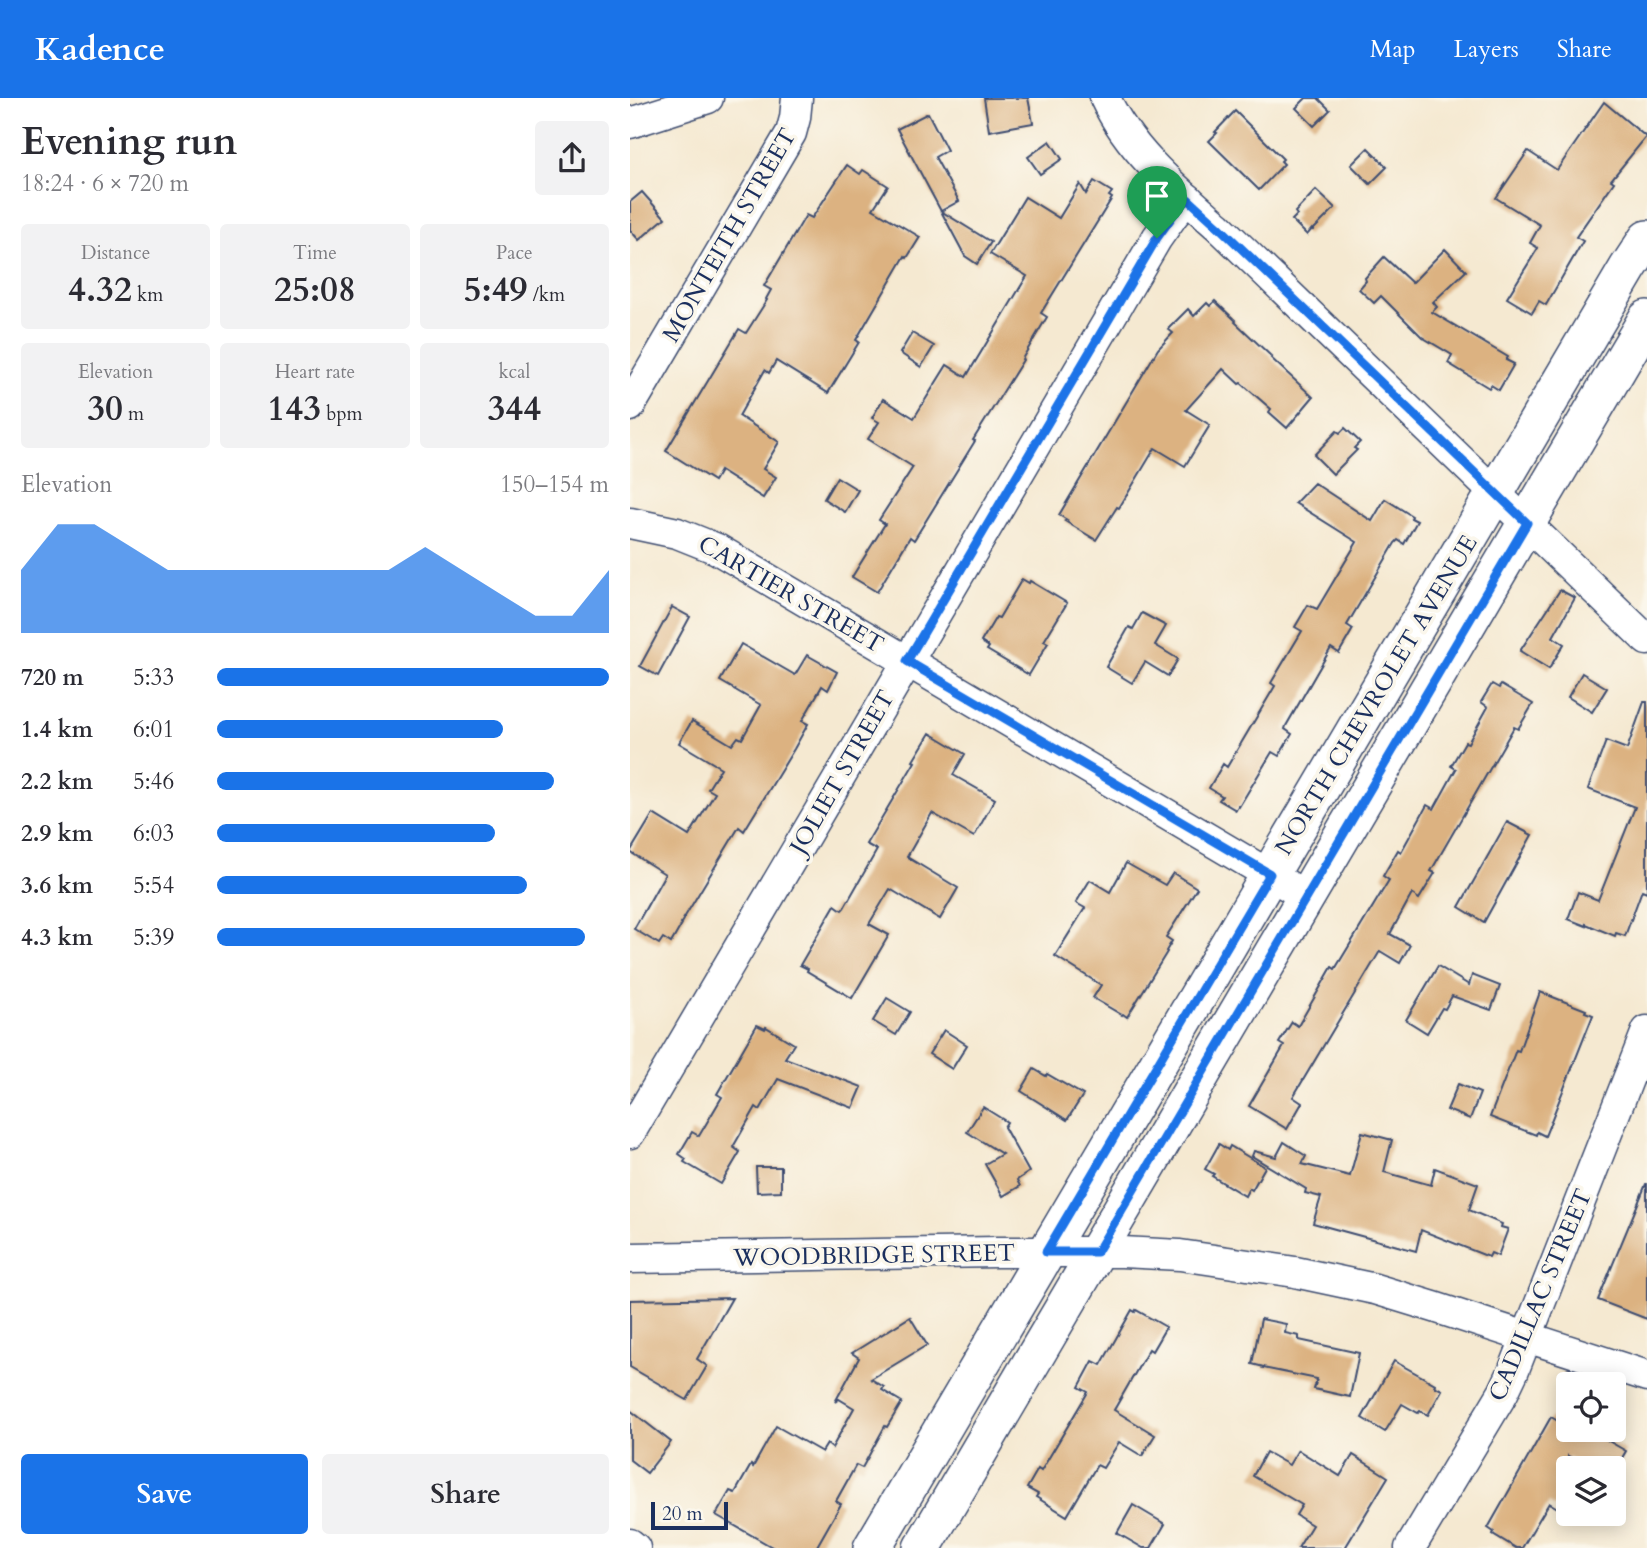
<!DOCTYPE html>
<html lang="en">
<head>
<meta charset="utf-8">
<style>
  :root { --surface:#fff; --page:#f2f2f3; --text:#2b2b33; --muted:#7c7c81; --accent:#1a73e8 }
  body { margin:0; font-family:Cardo,serif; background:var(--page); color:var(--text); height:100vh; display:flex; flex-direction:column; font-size:26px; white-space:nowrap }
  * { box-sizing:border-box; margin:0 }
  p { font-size:23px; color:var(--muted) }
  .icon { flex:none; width:38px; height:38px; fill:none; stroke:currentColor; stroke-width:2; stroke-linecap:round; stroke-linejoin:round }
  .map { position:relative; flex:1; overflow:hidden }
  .panel { display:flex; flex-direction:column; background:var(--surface); width:630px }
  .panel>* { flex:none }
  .fabs { position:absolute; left:926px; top:1274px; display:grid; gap:14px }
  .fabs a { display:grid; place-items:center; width:70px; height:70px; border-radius:7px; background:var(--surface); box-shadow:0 4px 18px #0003; font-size:35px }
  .scale { position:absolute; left:21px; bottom:18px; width:77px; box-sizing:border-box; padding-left:7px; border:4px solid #1b2f5e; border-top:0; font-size:19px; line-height:24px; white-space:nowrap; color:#1b2f5e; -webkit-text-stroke:5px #fbf7ec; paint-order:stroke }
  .pin { position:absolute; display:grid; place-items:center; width:60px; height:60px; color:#fff; margin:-72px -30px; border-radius:50% 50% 50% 0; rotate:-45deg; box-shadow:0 0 7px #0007 }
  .pin .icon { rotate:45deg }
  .round { display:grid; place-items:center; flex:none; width:74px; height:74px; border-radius:7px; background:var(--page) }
  .overview { display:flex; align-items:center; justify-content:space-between; height:119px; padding:0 21px }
  h1 { font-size:38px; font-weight:800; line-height:52px }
  .figures { display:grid; grid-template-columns:repeat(3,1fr); gap:10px; height:119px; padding:7px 21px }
  .figures div { display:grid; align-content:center; border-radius:7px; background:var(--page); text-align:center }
  .figures b { font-size:35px; font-weight:800 }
  .figures small { font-size:19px; font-weight:400 }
  .figures p { font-size:19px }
  .chart { height:196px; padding:14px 21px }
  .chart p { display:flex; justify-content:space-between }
  .chart svg { width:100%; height:126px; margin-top:7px; fill:var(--accent); opacity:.7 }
  .action { display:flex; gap:14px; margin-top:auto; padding:14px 21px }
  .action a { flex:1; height:80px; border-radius:7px; background:var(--accent); color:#fff; font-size:28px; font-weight:800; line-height:80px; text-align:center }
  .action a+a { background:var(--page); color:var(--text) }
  ul { padding:0 21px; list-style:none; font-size:23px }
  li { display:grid; grid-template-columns:112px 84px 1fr; align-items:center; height:52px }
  li i { height:18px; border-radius:9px; background:var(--accent) }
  header { display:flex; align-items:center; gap:42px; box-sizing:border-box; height:98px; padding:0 35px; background:var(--accent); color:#fff }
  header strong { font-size:33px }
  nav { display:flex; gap:38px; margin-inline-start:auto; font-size:24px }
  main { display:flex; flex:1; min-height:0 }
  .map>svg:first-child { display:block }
  .building { fill:#dcb281 }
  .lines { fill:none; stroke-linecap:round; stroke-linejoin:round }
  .minor-casing { stroke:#3c4b6f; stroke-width:33 }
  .tertiary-casing { stroke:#3c4b6f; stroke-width:40 }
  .minor { stroke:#fff; stroke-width:30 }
  .tertiary { stroke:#fff; stroke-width:37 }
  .route-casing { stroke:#fff; stroke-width:14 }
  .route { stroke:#1a73e8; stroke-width:9 }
  .labels { text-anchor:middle; stroke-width:7; stroke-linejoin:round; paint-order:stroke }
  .street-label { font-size:24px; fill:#1b2f5e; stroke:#fbf7ec }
</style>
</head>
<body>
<header>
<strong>Kadence</strong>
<nav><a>Map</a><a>Layers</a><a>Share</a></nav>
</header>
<main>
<section class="panel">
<div class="overview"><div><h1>Evening run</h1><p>18:24 · 6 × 720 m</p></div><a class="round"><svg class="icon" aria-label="share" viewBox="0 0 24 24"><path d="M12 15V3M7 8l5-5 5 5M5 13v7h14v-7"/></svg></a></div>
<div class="figures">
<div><p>Distance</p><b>4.32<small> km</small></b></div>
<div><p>Time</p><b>25:08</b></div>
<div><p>Pace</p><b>5:49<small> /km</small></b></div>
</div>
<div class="figures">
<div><p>Elevation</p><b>30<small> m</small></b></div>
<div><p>Heart rate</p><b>143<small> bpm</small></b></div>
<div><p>kcal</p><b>344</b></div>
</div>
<div class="chart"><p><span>Elevation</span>150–154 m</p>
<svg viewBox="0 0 160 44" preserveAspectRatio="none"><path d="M0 44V22L10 6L20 6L30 14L40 22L50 22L60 22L70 22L80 22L90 22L100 22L110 14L120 22L130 30L140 38L150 38L160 22V44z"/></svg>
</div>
<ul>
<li><b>720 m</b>5:33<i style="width:100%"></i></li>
<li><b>1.4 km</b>6:01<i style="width:73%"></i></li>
<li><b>2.2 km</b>5:46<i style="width:86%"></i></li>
<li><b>2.9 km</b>6:03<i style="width:71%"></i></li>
<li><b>3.6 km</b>5:54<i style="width:79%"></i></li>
<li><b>4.3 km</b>5:39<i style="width:94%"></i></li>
</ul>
<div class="action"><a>Save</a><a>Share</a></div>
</section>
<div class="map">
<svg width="1017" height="1450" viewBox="0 0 1017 1450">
  <rect width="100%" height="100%" fill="#fbf7ec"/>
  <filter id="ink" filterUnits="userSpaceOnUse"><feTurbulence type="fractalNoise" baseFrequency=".0143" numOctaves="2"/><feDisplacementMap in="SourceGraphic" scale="14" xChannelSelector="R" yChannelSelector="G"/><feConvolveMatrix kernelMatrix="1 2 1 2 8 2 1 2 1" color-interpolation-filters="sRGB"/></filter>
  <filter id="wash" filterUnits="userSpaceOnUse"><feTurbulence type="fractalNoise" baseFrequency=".00686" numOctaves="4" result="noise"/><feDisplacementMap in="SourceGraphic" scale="28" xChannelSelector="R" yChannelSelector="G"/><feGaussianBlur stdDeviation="1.57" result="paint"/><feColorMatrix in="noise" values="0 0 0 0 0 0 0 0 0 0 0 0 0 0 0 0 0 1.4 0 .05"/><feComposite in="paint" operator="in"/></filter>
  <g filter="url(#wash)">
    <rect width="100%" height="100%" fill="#f5e9d1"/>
    <g id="blocks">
      <!-- building -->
      <g class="building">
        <polygon points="354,0 398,0 403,25 359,33"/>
        <polygon points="676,0 688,0 700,12 684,28 666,10"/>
        <polygon points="974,4 1016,39 981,82 984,84 946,139 953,143 916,207 909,203 902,215 877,200 908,150 900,145 910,127 866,100 898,53 927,72"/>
        <polygon points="605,13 653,61 651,63 654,66 629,92 579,43 587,35 585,34"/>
        <polygon points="298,15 317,52 305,59 329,103 311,113 361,144 347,166 335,158 267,31"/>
        <polygon points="420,43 432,61 410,76 398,59"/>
        <polygon points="738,50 757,69 740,86 721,67"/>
        <polygon points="217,67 230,76 233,72 258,88 243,111 290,139 277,160 275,158 226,242 229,244 198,295 146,263 139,275 135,272 109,318 149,344 133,371 146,379 133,400 90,373 84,383 36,353 109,231 116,235 137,202 136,201 141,192 134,188 176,117 182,120"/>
        <polygon points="464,83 482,94 479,98 482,100 411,215 417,219 392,261 393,262 343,342 345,343 284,442 280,439 247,494 222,479 255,426 249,422 283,369 238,341 249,324 242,320 253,301 284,320 317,267 336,279 397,178 360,156 395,99 429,120 450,86 456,96"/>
        <polygon points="686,92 705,110 683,132 682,131 677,137 662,122 667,117 665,114"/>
        <polygon points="12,94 35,120 9,142 0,132 0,104"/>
        <polygon points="815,151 836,173 803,204 807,209 802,214 878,259 876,262 884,266 869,292 861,287 859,290 818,265 822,257 792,239 751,198 744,205 729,191 736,183 735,180 754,159 782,185"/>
        <polygon points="585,203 606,223 605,224 642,259 641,260 683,299 657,330 639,314 641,311 611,285 609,286 593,271 556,312 580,327 555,368 525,350 489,410 487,409 466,442 435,423 437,422 429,417 528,251 543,235 538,231 558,211 564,218 577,205 580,208"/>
        <polygon points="282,235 304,248 291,269 270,255"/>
        <polygon points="715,330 730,344 724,350 727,352 703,376 684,357 707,333 710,335"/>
        <polygon points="207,379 228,392 215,414 194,401"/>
        <polygon points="684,385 742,423 755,401 782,418 781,420 787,423 774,446 768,442 765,445 717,527 723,531 709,555 701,550 656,628 655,631 662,636 649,658 642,654 609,709 608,708 606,712 589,702 592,698 579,690 593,666 597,669 645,588 641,585 672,533 665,529 678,507 687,511 727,444 665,405"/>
        <polygon points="392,481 399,485 400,483 437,505 414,543 418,545 399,577 357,552 359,549 351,544 366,519 369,520"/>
        <polygon points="930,492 945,500 923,539 934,546 919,571 890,553"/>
        <polygon points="42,509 60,519 28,578 10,568"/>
        <polygon points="512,515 536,528 525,547 548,561 538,578 515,564 502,585 476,569 499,529 503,531"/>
        <polygon points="111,546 165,577 177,557 207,574 198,592 192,588 172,623 178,626 164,651 114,733 109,729 51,825 52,826 41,845 33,840 29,846 4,831 35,776 0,754 23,716 59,738 85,695 78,691 91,670 49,645 62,623 102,647 108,639 112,641 131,607 90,583"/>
        <polygon points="952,575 977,590 962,614 938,599"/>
        <polygon points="862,586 869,590 871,587 903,606 888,631 884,629 801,773 805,775 789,801 782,796 760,836 780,847 770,865 750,853 663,999 672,1005 657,1031 619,1008 654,948 649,945 662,924 668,928 702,869 705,871 759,782 753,778 768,752 771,754 797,707 804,711 826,671 821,668 835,644 838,645 858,609 851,604"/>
        <polygon points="1014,604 1017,604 1017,794 1012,792 995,838 986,835 985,838 956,826 956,828 938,821 948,794 968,802 1005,709 958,691 976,643 997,651"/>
        <polygon points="300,635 335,656 323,677 365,701 344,739 302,715 277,759 328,790 310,821 260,791 239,826 259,837 222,900 177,873 178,871 170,867 205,807 212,812 214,810 247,752 236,746 285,664 283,663"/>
        <polygon points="877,724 902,737 854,824 829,809"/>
        <polygon points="496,765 535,787 543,775 567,790 536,839 542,843 536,853 537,854 497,919 493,916 492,917 463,900 471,887 425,858 455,810 446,805 460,782 480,794"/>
        <polygon points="808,868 839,887 842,877 870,888 861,912 822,898 815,911 812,910 797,935 776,922"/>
        <polygon points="910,894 956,912 955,914 963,917 915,1038 907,1034 906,1037 860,1019 886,952 889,953"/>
        <polygon points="257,900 280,914 266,937 243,923"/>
        <polygon points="127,927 135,931 136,929 164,946 155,960 232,989 223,1010 148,981 130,1012 126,1009 103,1049 110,1054 91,1086 54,1064 56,1061 49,1056 62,1034 69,1038 92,999 87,996"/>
        <polygon points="314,932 337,947 322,971 299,956"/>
        <polygon points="404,971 416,978 417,976 453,997 437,1022 391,993"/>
        <polygon points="828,986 850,995 840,1021 817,1012"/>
        <polygon points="353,1009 377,1024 374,1029 399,1074 387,1082 390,1088 373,1098 355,1066 372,1056 337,1034"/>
        <polygon points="732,1034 762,1042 754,1074 801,1087 805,1070 848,1086 839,1112 872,1126 871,1129 878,1131 868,1158 861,1155 859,1159 791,1132 786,1153 683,1125 691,1099 675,1095 676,1091 622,1058 624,1053 646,1059 654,1044 676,1058 672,1066 720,1078"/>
        <polygon points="589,1046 598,1052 600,1048 635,1069 622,1092 619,1090 615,1098 582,1078 584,1076 575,1071"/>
        <polygon points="126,1069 151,1069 151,1093 127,1094"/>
        <polygon points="1016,1086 1017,1086 1017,1221 968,1202"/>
        <polygon points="102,1200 67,1261 77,1268 57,1302 0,1269 0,1202"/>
        <polygon points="502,1212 505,1214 506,1212 536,1229 522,1253 519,1251 484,1312 525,1337 512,1358 489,1344 473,1370 467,1367 437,1418 406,1399 408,1396 397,1390 408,1371 411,1373 458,1294 449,1289 463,1263 471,1267"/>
        <polygon points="280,1219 297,1247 241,1281 254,1289 252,1292 272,1304 257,1329 255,1328 232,1370 226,1367 206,1403 211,1406 186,1450 144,1450 86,1417 100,1393 105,1395 121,1367 123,1369 146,1328 192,1354 197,1346 202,1350 224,1310 209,1301 205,1304 229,1260 222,1255"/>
        <polygon points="631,1221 656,1226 655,1235 669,1238 669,1242 729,1255 720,1299 684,1291 687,1281 633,1270 634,1269 622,1266"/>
        <polygon points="764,1263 805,1286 804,1288 812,1292 798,1317 790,1313 788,1315 772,1306 755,1334 732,1320"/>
        <polygon points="0,1312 41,1344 17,1375 0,1362"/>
        <polygon points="921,1319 938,1329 938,1332 959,1332 996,1353 986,1370 959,1370 938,1358 938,1400 931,1412 919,1405 892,1450 886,1450 863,1436 864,1434 858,1430"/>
        <polygon points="668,1352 710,1378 723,1357 758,1379 715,1450 668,1450 682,1427 666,1417 672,1407 623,1378 636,1354 659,1367"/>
        <polygon points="503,1407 535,1426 521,1450 513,1450 487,1435"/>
      </g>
    </g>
  </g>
  <g filter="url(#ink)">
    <use href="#blocks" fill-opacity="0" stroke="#3c4b6f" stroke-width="2"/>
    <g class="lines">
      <!-- minor casing -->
      <g class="minor-casing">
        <g id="minor">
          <path d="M475,0C499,52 547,92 589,129L1017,542"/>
          <polyline points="0,25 78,0"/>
          <polyline points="0,308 161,35 165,20 167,0"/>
          <polyline points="0,425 47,435 87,451 677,799"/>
          <polyline points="0,1035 527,140 544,116 558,101"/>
          <polyline points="0,1160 367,1154 492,1154 550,1157 665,1174 745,1191 804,1209 1017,1278"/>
          <polyline points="0,1446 5,1450"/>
          <polyline points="780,1450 873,1295 883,1274 1017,933"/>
        </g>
      </g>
      <!-- tertiary casing -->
      <g class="tertiary-casing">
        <g id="tertiary">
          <polyline points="242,1450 998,170 1017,141"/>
          <polyline points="292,1450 1017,221"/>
        </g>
      </g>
      <!-- minor -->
      <use href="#minor" class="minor"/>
      <!-- tertiary -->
      <use href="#tertiary" class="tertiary"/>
    </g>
  </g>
  <g class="lines" filter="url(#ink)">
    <!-- route casing -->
    <g class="route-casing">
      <polygon id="route" points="558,101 589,129 897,425 467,1154 416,1154 640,776 277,563 527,140 544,116"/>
    </g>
    <!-- route -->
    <use href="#route" class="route"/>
  </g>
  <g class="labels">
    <!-- street labels -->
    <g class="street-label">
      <text transform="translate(99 137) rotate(-60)" y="8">MONTEITH STREET</text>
      <text transform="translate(161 496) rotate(30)" y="8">CARTIER STREET</text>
      <text transform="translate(746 597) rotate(-59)" y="8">NORTH CHEVROLET AVENUE</text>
      <text transform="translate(212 674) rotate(-60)" y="8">JOLIET STREET</text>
      <text transform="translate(244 1157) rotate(-1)" y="8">WOODBRIDGE STREET</text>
      <text transform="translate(910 1197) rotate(-67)" y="8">CADILLAC STREET</text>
    </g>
  </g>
</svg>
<div class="fabs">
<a><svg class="icon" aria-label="locate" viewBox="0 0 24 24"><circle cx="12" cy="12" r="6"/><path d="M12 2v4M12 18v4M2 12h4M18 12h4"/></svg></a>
<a><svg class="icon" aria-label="layers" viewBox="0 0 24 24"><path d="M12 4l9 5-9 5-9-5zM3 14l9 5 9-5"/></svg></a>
</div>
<div class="scale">20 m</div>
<div class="pin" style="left:527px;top:140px;background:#1e9e55"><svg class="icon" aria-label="arrive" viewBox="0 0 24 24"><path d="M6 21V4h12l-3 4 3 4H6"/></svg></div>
</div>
</main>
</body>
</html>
